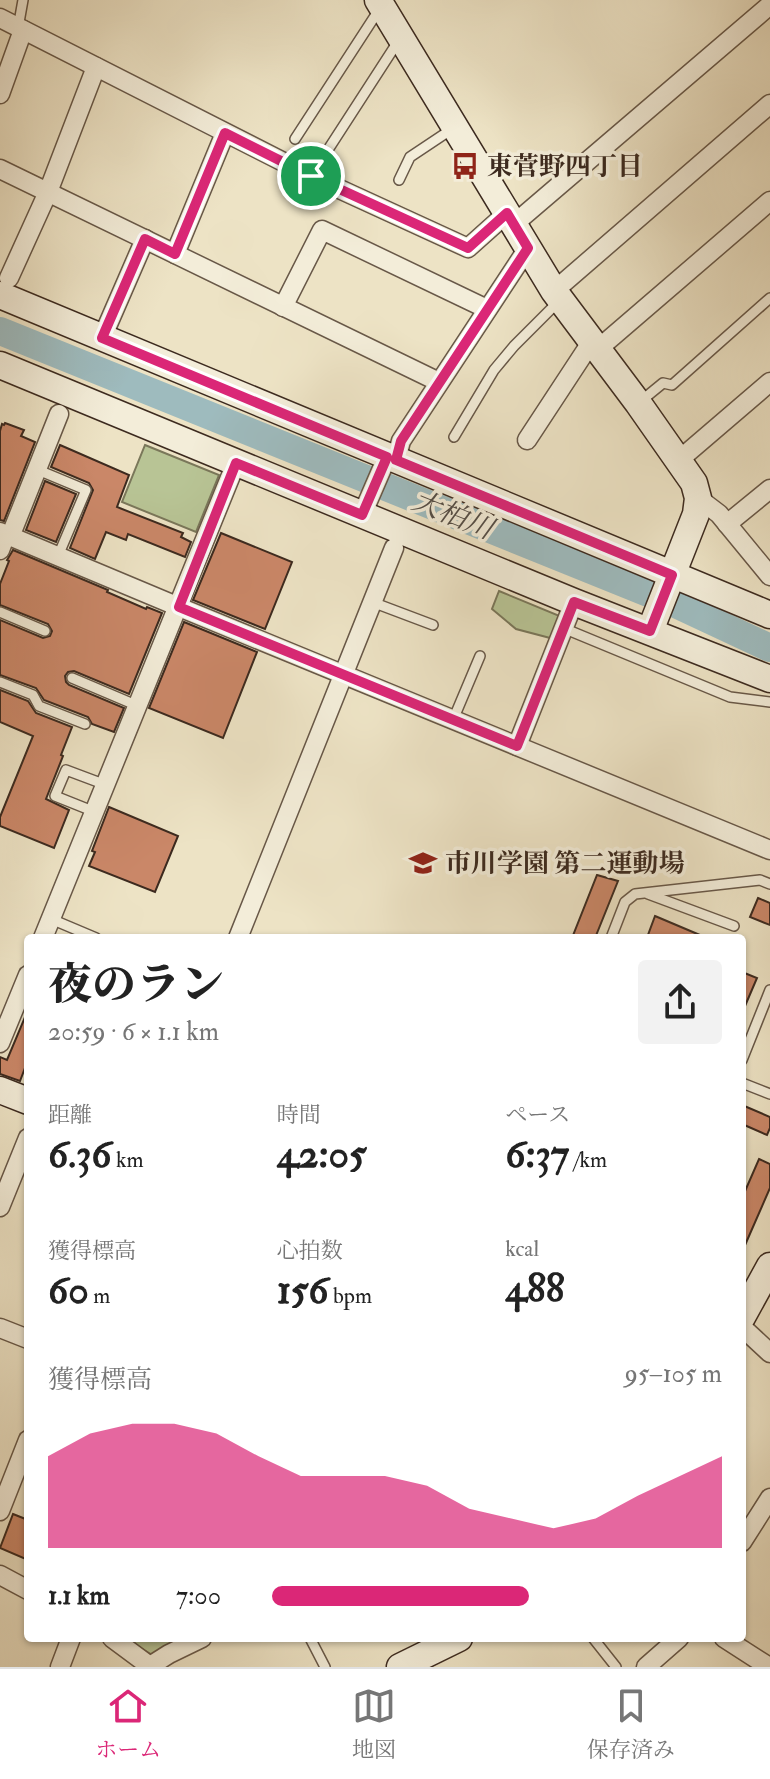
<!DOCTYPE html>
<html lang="ja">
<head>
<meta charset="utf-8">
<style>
  :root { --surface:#fff; --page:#f2f2f2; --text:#222; --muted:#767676; --line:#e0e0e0; --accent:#db2777 }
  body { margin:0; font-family:"IM FELL Double Pica","Noto Serif JP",serif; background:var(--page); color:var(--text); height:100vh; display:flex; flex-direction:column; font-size:30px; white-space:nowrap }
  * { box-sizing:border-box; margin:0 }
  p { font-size:26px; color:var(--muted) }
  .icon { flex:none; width:44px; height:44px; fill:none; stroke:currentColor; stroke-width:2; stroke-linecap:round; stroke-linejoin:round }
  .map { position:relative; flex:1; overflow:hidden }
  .drawer { position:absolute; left:24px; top:934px; width:722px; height:708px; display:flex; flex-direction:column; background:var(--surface); border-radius:8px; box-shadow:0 2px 6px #0004 }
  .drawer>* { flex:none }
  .pin { position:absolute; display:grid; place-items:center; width:68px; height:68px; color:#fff; margin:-34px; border:4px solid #fff; border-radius:50%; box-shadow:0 2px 8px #0007 }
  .round { display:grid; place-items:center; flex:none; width:84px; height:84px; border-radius:8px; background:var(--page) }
  .head { display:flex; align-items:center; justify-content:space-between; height:136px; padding:0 24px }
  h1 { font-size:44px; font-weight:800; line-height:60px }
  .metrics { display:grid; grid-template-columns:repeat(3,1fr); gap:12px; height:136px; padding:8px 24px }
  .metrics div { display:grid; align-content:center }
  .metrics b { font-size:40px; font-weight:800 }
  .metrics small { font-size:22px; font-weight:400 }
  .metrics p { font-size:22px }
  .chart { height:224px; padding:16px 24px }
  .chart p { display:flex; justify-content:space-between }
  .chart svg { width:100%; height:144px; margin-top:8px; fill:var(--accent); opacity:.7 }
  ul { padding:0 24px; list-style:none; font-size:26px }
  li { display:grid; grid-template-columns:128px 96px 1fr; align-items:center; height:60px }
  li i { height:20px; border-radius:10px; background:var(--accent) }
  .tabs { display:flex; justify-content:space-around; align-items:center; height:112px; border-top:2px solid var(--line); background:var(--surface); font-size:22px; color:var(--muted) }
  .tabs a { display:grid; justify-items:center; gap:4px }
  .tabs .current { color:var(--accent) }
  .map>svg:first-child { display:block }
  .green { fill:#b8c495; stroke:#7a775a; stroke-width:2 }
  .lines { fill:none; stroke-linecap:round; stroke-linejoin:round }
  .river { stroke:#9ebbbe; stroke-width:28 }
  .building { fill:#ca8768; stroke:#3c2a1f; stroke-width:2 }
  .lane-casing { stroke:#685848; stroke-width:12 }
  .street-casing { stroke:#685848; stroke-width:21 }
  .secondary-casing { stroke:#3c2a1f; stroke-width:29 }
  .lane { stroke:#f3edd9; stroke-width:9 }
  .street { stroke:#f3edd9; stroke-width:18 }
  .secondary { stroke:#f3edd9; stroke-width:26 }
  .route-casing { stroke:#fff; stroke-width:16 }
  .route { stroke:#db2777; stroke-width:10 }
  .labels { text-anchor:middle; stroke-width:7; stroke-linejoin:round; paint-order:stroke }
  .poi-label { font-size:26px; font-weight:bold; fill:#3c2a1f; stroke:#f3edd9; text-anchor:start }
  .water-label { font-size:28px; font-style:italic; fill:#544e47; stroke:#f3edd9 }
</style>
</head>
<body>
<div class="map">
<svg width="770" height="1667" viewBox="0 0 770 1667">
  <rect width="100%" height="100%" fill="#ede3c5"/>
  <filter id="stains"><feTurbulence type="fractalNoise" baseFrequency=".0025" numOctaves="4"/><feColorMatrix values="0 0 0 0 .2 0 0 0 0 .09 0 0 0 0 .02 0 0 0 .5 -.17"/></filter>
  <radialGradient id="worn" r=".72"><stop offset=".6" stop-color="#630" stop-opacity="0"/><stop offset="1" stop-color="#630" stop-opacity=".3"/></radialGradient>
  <!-- green -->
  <g class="green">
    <polygon points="145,445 219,475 196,532 122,502"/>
    <polygon points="499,591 562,617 554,639 516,629 492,609"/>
    <polygon points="124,1638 189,1638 154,1656"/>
  </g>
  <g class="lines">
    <!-- river -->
    <polyline class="river" points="0,331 678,605 770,648"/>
  </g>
  <!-- building -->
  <g class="building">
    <polygon points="5,423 24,430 21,436 35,442 4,521 0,520 0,431 2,424 4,425"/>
    <polygon points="60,445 129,475 117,507 183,533 181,537 191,542 185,557 128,534 126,540 106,532 95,559 70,548 93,490 89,483 51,467"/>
    <polygon points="45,481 76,494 56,542 26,530"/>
    <polygon points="221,533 292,562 265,629 193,600"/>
    <polygon points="13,550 108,590 107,592 146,609 147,607 162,613 129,694 74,671 68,672 65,676 66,682 69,685 124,708 114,732 92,724 88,717 44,700 36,688 0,675 0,620 43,638 50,636 52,631 48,624 0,605 0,584 9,561 7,560"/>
    <polygon points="184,622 257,652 223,738 149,708"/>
    <polygon points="0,690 28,701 36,713 72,727 61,755 63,756 46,799 69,810 54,848 0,826 0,817 33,736 0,722"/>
    <polygon points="109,807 178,836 155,892 89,866 95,852 92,851"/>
    <polygon points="597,875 618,881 595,938 572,938"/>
    <polygon points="758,898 770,903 770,925 750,917"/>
    <polygon points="655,916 707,938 656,938 648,935"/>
    <polygon points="742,972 757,978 742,1013"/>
    <polygon points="28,1010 28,1060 20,1081 0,1074 0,1057 7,1060"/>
    <polygon points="742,1105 770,1117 770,1128 767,1135 742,1124"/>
    <polygon points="759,1159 770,1164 770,1188 742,1252 742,1198"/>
    <polygon points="13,1514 28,1520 28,1560 0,1548"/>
  </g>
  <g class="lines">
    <!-- lane casing -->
    <g class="lane-casing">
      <g id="lane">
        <polyline points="18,28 23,0"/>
        <polyline points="295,139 375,16 384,16"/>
        <polyline points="311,176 399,40"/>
        <polyline points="399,180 410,157 452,129"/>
        <polyline points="641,401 663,383 672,385 770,298"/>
        <polyline points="454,437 494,370 514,346 558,302"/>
        <polyline points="38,470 86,490 58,556"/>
        <polyline points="372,602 433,625"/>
        <polyline points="0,612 45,631"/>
        <polyline points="563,628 730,697 770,702"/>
        <polyline points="72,678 138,706"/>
        <polyline points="0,682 33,695 39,706 85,724"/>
        <polyline points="453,720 480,656"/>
        <polyline points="95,812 55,796 66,770 106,785"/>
        <polyline points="648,894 734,926"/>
        <polyline points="51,919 96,938"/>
        <polyline points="611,938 625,902 635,894 760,880 770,884"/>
        <polyline points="742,1060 770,990"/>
        <polyline points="742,1083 770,1094"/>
        <polyline points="310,1638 325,1667"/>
        <polyline points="593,1638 616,1667"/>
      </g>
    </g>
    <!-- street casing -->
    <g class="street-casing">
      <g id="street">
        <polyline points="0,18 311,176 468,248 507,213"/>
        <polyline points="0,94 23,30"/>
        <polyline points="0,169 439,382"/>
        <polyline points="514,224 770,5"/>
        <polyline points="175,254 225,133"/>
        <polyline points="9,278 48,192 96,67"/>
        <polyline points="554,291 770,104"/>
        <polyline points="283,307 322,230 487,309"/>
        <polyline points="102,338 145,239"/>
        <polyline points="598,349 770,201"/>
        <polyline points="527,440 592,341"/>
        <polyline points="396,460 401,441 528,248"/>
        <polyline points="679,460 770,382"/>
        <polyline points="698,498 719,514 770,576"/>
        <polyline points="362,515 387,457"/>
        <polyline points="727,524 770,489"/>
        <polyline points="0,532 179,607 770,850"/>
        <polyline points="0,550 6,534 12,532 59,414"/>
        <polyline points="517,746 574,602"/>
        <polyline points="43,938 236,463"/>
        <polyline points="238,938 394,548"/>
        <polyline points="0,1043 28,975"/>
        <polyline points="0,1207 28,1138"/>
        <polyline points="742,1327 770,1353"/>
        <polyline points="0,1328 28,1339"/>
        <polyline points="0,1511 28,1440"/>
        <polyline points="742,1542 770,1498"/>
        <polyline points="0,1575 28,1590"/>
        <polyline points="112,1638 151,1667"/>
        <polyline points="724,1638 766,1665"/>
        <polyline points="150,1666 169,1654 202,1638"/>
        <polyline points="60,1667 71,1638"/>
        <polyline points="646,1667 679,1638"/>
      </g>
    </g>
    <!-- secondary casing -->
    <g class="secondary-casing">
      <g id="secondary">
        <polyline points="378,0 554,291 638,403 694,483 698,498 696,514 650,631"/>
        <polyline points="0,295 770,615"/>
        <polyline points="0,365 574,602 770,679"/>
        <polyline points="0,1090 28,1101"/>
        <polyline points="742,1317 770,1266"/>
        <polyline points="400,1667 459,1638"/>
      </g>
    </g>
    <!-- lane -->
    <use href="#lane" class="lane"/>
    <!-- street -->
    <use href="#street" class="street"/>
    <!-- secondary -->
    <use href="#secondary" class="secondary"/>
  </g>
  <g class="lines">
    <!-- route casing -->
    <g class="route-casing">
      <polygon id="route" points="225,133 311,176 468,248 507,213 528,248 401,441 396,460 672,575 650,631 574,602 517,746 179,607 236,463 362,515 387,457 102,338 145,239 175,254"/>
    </g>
    <!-- route -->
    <use href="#route" class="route"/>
  </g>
  <!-- icons -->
  <defs>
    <g id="bus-bare" transform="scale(2.16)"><path d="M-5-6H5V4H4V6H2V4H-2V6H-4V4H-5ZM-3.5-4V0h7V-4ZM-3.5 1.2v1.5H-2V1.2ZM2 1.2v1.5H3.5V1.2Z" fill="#8f2418" stroke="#f3edd9" stroke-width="2.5" paint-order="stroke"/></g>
    <g id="school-bare" transform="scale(2.16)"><path d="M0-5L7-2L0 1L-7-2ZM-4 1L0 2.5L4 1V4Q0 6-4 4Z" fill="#8f2418" stroke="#f3edd9" stroke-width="2.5" paint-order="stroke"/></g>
  </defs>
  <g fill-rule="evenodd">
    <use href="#bus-bare" x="465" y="166"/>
    <use href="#school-bare" x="423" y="863"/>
  </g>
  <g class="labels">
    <!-- poi labels -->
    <g class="poi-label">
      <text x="487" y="175">東菅野四丁目</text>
      <text x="445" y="872">市川学園 第二運動場</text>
    </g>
    <!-- water labels -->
    <g class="water-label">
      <text transform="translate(453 514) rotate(22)" y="10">大柏川</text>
    </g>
  </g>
  <rect width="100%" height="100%" filter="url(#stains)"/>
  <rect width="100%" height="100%" fill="url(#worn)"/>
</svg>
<div class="pin" style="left:311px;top:176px;background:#1e9e55"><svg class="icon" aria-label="arrive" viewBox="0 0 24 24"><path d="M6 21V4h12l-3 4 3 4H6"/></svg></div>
<section class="drawer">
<div class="head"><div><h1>夜のラン</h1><p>20:59 · 6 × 1.1 km</p></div><a class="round"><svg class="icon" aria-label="share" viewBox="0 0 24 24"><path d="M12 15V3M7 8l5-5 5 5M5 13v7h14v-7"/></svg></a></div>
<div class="metrics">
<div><p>距離</p><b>6.36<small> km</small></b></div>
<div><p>時間</p><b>42:05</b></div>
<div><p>ペース</p><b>6:37<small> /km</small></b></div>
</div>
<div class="metrics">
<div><p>獲得標高</p><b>60<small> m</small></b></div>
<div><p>心拍数</p><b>156<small> bpm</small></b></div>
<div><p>kcal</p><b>488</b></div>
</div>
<div class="chart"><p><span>獲得標高</span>95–105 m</p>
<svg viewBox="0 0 160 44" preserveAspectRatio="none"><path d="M0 44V16L10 9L20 6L30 6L40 9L50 16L60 22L70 22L80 22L90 25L100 32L110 35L120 38L130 35L140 28L150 22L160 16V44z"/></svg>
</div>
<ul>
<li><b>1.1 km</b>7:00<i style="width:57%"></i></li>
</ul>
</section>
</div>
<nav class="tabs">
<a class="current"><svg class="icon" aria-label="home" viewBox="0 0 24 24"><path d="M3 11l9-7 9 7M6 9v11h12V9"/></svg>ホーム</a>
<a><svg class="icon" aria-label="map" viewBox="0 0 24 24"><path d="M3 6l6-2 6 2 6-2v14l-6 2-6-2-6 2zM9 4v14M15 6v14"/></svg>地図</a>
<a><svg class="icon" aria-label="saved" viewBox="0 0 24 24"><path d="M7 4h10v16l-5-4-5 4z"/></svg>保存済み</a>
</nav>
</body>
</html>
